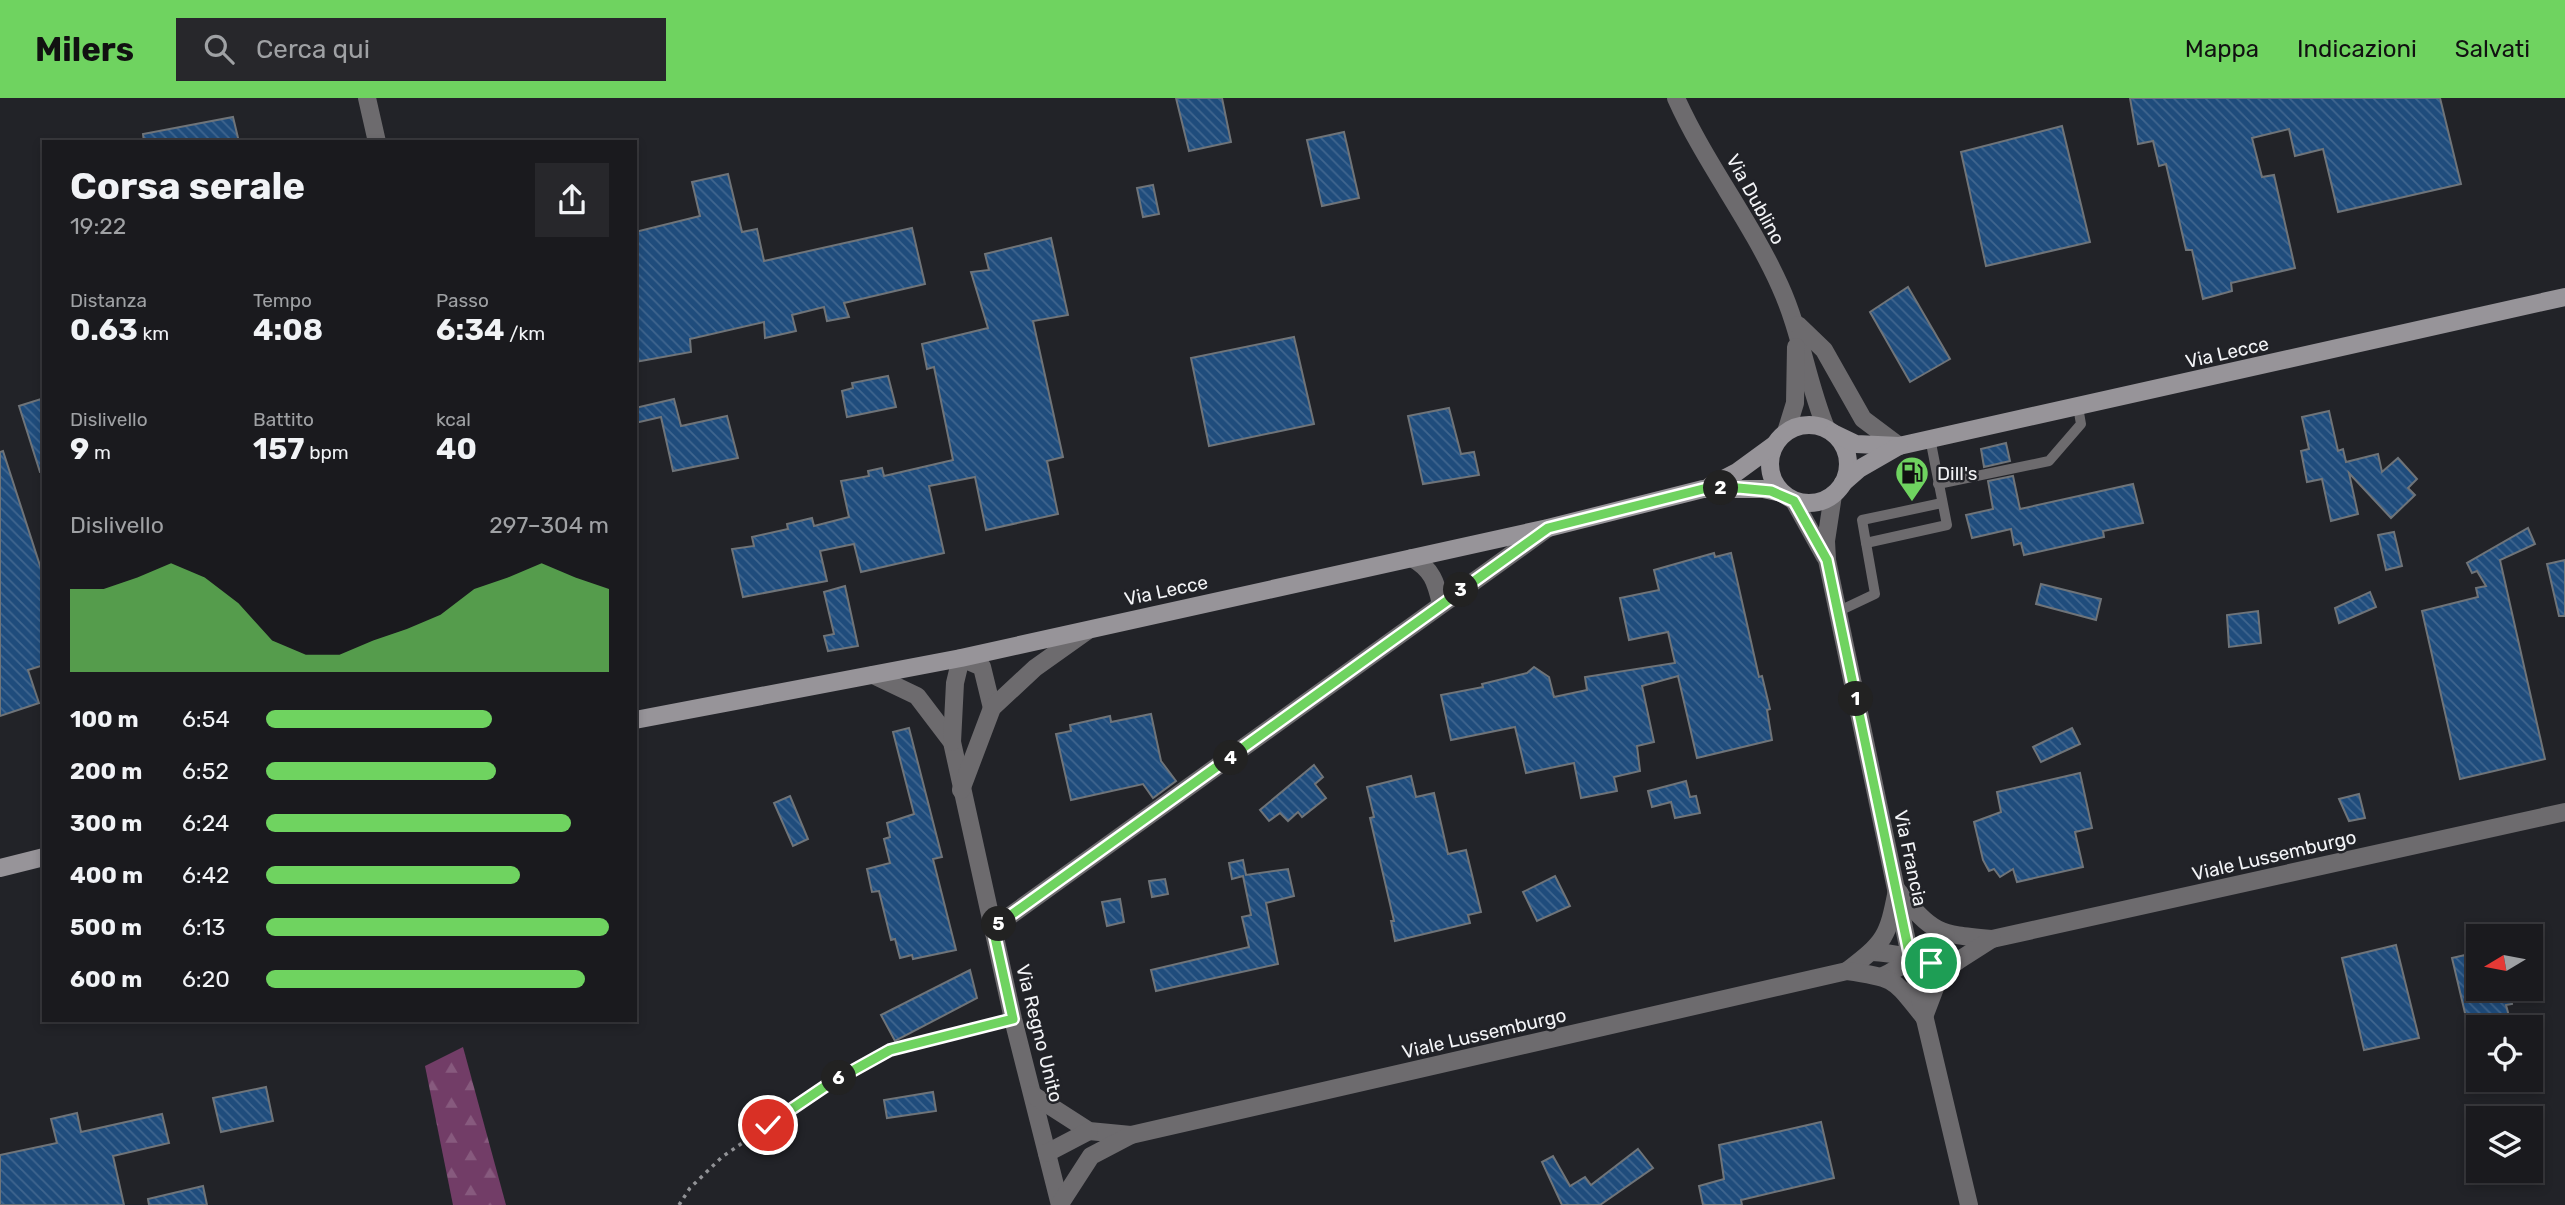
<!DOCTYPE html>
<html lang="it">
<head>
<meta charset="utf-8">
<style>
  :root { --surface:#1a1a1e; --page:#27272b; --text:#f1f3f6; --muted:#9fa1a4; --line:#38383c; --accent:#6fd360 }
  body { margin:0; font-family:Rubik,sans-serif; background:var(--page); color:var(--text); height:100vh; display:flex; flex-direction:column; font-size:26px; white-space:nowrap }
  * { box-sizing:border-box; margin:0 }
  p { font-size:23px; color:var(--muted) }
  .icon { flex:none; width:38px; height:38px; fill:none; stroke:currentColor; stroke-width:2; stroke-linecap:round; stroke-linejoin:round }
  .map { position:relative; flex:1; overflow:hidden }
  .drawer { position:absolute; left:42px; top:42px; width:595px; height:882px; display:flex; flex-direction:column; background:var(--surface); border-radius:0px; box-shadow:0 4px 10px #0003,0 0 0 2px var(--line) }
  .drawer>* { flex:none }
  .needle { width:46px; rotate:260deg }
  .buttons { position:absolute; left:2466px; top:826px; display:grid; gap:14px }
  .buttons a { display:grid; place-items:center; width:77px; height:77px; border-radius:0px; background:var(--surface); box-shadow:0 4px 10px #0003,0 0 0 2px var(--line); font-size:35px }
  .pin { position:absolute; display:grid; place-items:center; width:60px; height:60px; color:#fff; margin:-30px; border:4px solid #fff; border-radius:50%; box-shadow:0 2px 7px #0007 }
  .km { position:absolute; width:35px; height:35px; margin:-18px; border-radius:50%; background:#222; color:#fff; font-size:19px; line-height:35px; text-align:center }
  .round { display:grid; place-items:center; flex:none; width:74px; height:74px; border-radius:0px; background:var(--page) }
  .head { display:flex; align-items:center; justify-content:space-between; height:119px; padding:0 28px }
  h1 { font-size:38px; font-weight:700; line-height:52px }
  .metrics { display:grid; grid-template-columns:repeat(3,1fr); gap:10px; height:119px; padding:7px 28px }
  .metrics div { display:grid; align-content:center }
  .metrics b { font-size:30px; font-weight:700 }
  .metrics small { font-size:19px; font-weight:400 }
  .metrics p { font-size:19px }
  .chart { height:196px; padding:14px 28px }
  .chart p { display:flex; justify-content:space-between }
  .chart svg { width:100%; height:126px; margin-top:7px; fill:var(--accent); opacity:.7 }
  ul { padding:0 28px; list-style:none; font-size:23px }
  li { display:grid; grid-template-columns:112px 84px 1fr; align-items:center; height:52px }
  li i { height:18px; border-radius:9px; background:var(--accent) }
  header { display:flex; align-items:center; gap:42px; box-sizing:border-box; height:98px; padding:0 35px; background:var(--accent); color:#111 }
  header strong { font-size:33px }
  nav { display:flex; gap:38px; margin-inline-start:auto; font-size:24px }
  .search { width:490px; height:63px; background:var(--page); display:flex; align-items:center; gap:18px; box-sizing:border-box; padding:0 24px; border-radius:0px; color:var(--muted); font-size:26px }
  .map>svg:first-child { display:block }
  .forest { fill:url(#forest-firs) }
  .building { fill:url(#building-back-hatch); stroke:#6f7479; stroke-width:2 }
  .lines { fill:none; stroke-linecap:round; stroke-linejoin:round }
  .path { stroke:#919296; stroke-width:3.5; stroke-dasharray:3.5 5; stroke-linecap:butt }
  .service { stroke:#6d6b6e; stroke-width:10 }
  .minor { stroke:#6d6b6e; stroke-width:18 }
  .tertiary { stroke:#6d6b6e; stroke-width:18 }
  .secondary { stroke:#979499; stroke-width:18 }
  .route-casing { stroke:#fff; stroke-width:14 }
  .route { stroke:#6fd360; stroke-width:9 }
  .labels { text-anchor:middle; stroke-width:5; stroke-linejoin:round; paint-order:stroke }
  .street-label { font-size:19px; fill:#f3f4f7; stroke:#222328 }
  .poi-label { font-size:19px; fill:#f3f4f7; stroke:#222328; text-anchor:start }
</style>
</head>
<body>
<header>
<strong>Milers</strong>
<div class="search"><svg class="icon" aria-label="search" viewBox="0 0 24 24"><circle cx="10" cy="10" r="6"/><path d="M15 15l6 6"/></svg>Cerca qui</div>
<nav><a>Mappa</a><a>Indicazioni</a><a>Salvati</a></nav>
</header>
<div class="map">
<svg width="2565" height="1107" viewBox="0 0 2565 1107">
  <defs>
    <pattern id="forest-firs" width="22" height="20" patternUnits="userSpaceOnUse" patternTransform="scale(1.75)"><rect width="22" height="20" fill="#723d67"/><path d="M5 1l3.5 6h-7zM16 11l3.5 6h-7z" fill="#875a7e"/></pattern>
    <pattern id="building-back-hatch" width="6" height="6" patternUnits="userSpaceOnUse" patternTransform="scale(1.75)"><rect width="6" height="6" fill="#1f4c7c"/><path d="M-1 5l2 2M0 0l6 6M5-1l2 2" fill="none" stroke="#40668f"/></pattern>
  </defs>
  <rect width="100%" height="100%" fill="#222328"/>
  <!-- forest -->
  <polygon class="forest" points="463,949 506,1107 453,1107 425,968"/>
  <!-- building -->
  <g class="building">
    <polygon points="1176,0 1222,0 1231,44 1189,53"/>
    <polygon points="2130,0 2440,0 2461,86 2338,114 2323,51 2295,58 2289,31 2252,40 2262,79 2274,77 2295,170 2231,185 2232,193 2203,201 2192,152 2186,152 2166,66 2159,68 2153,43 2138,46"/>
    <polygon points="233,19 239,44 144,44 143,36"/>
    <polygon points="2062,28 2090,144 1986,168 1961,54"/>
    <polygon points="1344,34 1359,100 1322,108 1307,42"/>
    <polygon points="728,76 742,134 757,131 764,163 912,130 925,186 844,205 849,219 827,223 824,209 792,217 796,233 765,240 764,224 690,241 691,254 635,264 635,134 700,118 692,84"/>
    <polygon points="1153,87 1159,116 1143,119 1137,90"/>
    <polygon points="1051,140 1068,217 1033,223 1063,359 1047,363 1058,416 986,432 975,379 929,388 944,455 861,474 854,446 820,453 827,483 743,499 732,451 754,448 752,439 788,431 787,426 812,420 814,428 849,419 841,383 869,378 868,373 882,370 884,378 953,362 934,269 927,271 922,246 988,230 971,174 989,172 985,156"/>
    <polygon points="1908,189 1950,261 1910,284 1870,214"/>
    <polygon points="1294,239 1314,326 1209,348 1191,260"/>
    <polygon points="888,278 896,309 847,319 842,293 853,290 852,285"/>
    <polygon points="44,300 44,374 40,374 19,308"/>
    <polygon points="674,301 681,328 727,318 738,360 673,373 661,319 635,325 635,310"/>
    <polygon points="1449,310 1461,356 1474,354 1479,377 1423,386 1408,318"/>
    <polygon points="2329,313 2338,353 2343,351 2346,364 2378,356 2382,374 2398,360 2417,381 2408,390 2415,397 2391,420 2349,375 2358,416 2331,423 2322,381 2307,384 2301,353 2309,351 2302,319"/>
    <polygon points="2006,345 2010,363 1984,369 1981,351"/>
    <polygon points="3,353 44,480 44,567 28,572 39,605 0,618 0,354"/>
    <polygon points="2013,378 2020,411 2133,386 2143,425 2103,433 2104,439 2024,457 2021,445 2014,447 2011,431 1972,440 1966,417 1993,411 1988,383"/>
    <polygon points="2528,430 2535,446 2500,462 2545,661 2460,681 2422,513 2478,499 2476,490 2486,488 2477,473 2472,475 2467,465"/>
    <polygon points="2394,434 2402,468 2386,472 2378,437"/>
    <polygon points="1714,455 1715,459 1731,455 1759,579 1762,578 1770,611 1767,612 1772,642 1697,660 1678,578 1642,588 1654,644 1637,648 1640,673 1614,679 1617,693 1581,700 1574,665 1526,675 1515,629 1451,642 1441,597 1483,589 1482,586 1527,575 1534,569 1549,579 1554,599 1587,592 1585,579 1675,565 1668,534 1629,542 1620,500 1659,492 1654,472"/>
    <polygon points="2565,462 2565,518 2559,518 2547,466"/>
    <polygon points="2041,486 2101,501 2096,522 2036,506"/>
    <polygon points="845,488 858,548 828,553 824,538 834,536 824,494"/>
    <polygon points="2370,494 2376,509 2339,525 2335,510"/>
    <polygon points="2258,513 2261,545 2229,549 2227,517"/>
    <polygon points="1151,616 1161,663 1176,683 1153,700 1143,686 1071,702 1056,636 1071,633 1070,627 1110,618 1111,624"/>
    <polygon points="909,630 942,759 933,761 956,852 913,861 912,857 900,860 895,841 891,842 879,793 872,794 867,771 890,765 884,741 890,739 887,725 914,716 893,634"/>
    <polygon points="2072,630 2080,646 2041,664 2033,649"/>
    <polygon points="1314,667 1323,679 1315,686 1326,700 1302,719 1298,714 1288,723 1280,715 1269,723 1260,712"/>
    <polygon points="2080,675 2092,730 2075,734 2083,769 2017,784 2013,771 2000,779 1994,771 1989,773 1983,762 1974,724 2001,714 1997,694"/>
    <polygon points="1411,678 1416,699 1434,695 1448,756 1466,752 1481,814 1468,817 1470,825 1395,843 1391,823 1394,823 1370,720 1374,719 1367,689"/>
    <polygon points="1686,683 1690,699 1696,698 1700,715 1675,720 1671,704 1652,709 1648,693"/>
    <polygon points="2359,696 2365,720 2349,723 2339,701"/>
    <polygon points="790,698 808,741 793,748 774,705"/>
    <polygon points="1243,762 1246,777 1288,771 1294,798 1266,805 1278,866 1156,893 1151,872 1249,849 1242,819 1251,817 1243,778 1232,781 1229,765"/>
    <polygon points="1555,778 1570,808 1537,823 1523,794"/>
    <polygon points="1165,781 1168,796 1152,799 1149,783"/>
    <polygon points="1120,801 1124,824 1107,828 1102,804"/>
    <polygon points="2396,847 2419,940 2364,952 2342,860"/>
    <polygon points="2478,854 2478,891 2510,891 2512,906 2506,907 2510,922 2469,932 2452,860"/>
    <polygon points="970,872 977,900 895,943 881,917"/>
    <polygon points="266,989 273,1023 221,1034 213,1000"/>
    <polygon points="933,994 936,1013 887,1020 884,1002"/>
    <polygon points="77,1015 81,1034 162,1016 169,1045 113,1058 124,1107 0,1107 0,1057 57,1045 51,1021"/>
    <polygon points="1821,1024 1834,1080 1741,1102 1742,1107 1703,1107 1699,1088 1724,1081 1719,1047"/>
    <polygon points="1638,1051 1653,1070 1600,1107 1562,1107 1542,1064 1553,1058 1570,1088 1585,1079 1591,1087"/>
    <polygon points="203,1088 207,1107 149,1107 148,1101"/>
  </g>
  <g class="lines">
    <!-- path -->
    <polyline class="path" points="679,1107 690,1090 722,1059 826,987 890,952 995,926"/>
    <!-- service -->
    <g class="service">
      <polyline points="1938,386 2049,363 2081,326 2078,309"/>
      <polyline points="1866,445 1862,422 1942,405"/>
      <polyline points="1837,514 1875,496 1866,445 1947,427 1930,340"/>
    </g>
    <!-- minor -->
    <g class="minor">
      <polyline points="367,0 377,44"/>
      <path d="M1412,460C1432,471 1436,484 1441,506"/>
      <polyline points="873,577 917,598 952,644 1013,921 1060,1107"/>
      <polyline points="952,644 955,585 961,560 982,569 992,610"/>
      <polyline points="961,692 992,610 1035,570 1087,533"/>
      <path d="M1897,792C1934,836 1936,836 1992,841L2565,714"/>
      <polyline points="993,830 1548,430"/>
      <path d="M1872,854C1902,855 1927,865 1956,864"/>
      <path d="M1847,873C1885,844 1888,839 1897,792"/>
      <path d="M1883,878C1906,868 1923,849 1946,837"/>
      <polyline points="1924,919 1938,882 1956,864 1992,841"/>
      <polyline points="1033,997 1089,1033 1131,1037"/>
      <polyline points="1047,1055 1089,1033"/>
      <path d="M1060,1106L1091,1058L1131,1037L1847,873C1897,880 1893,881 1924,919"/>
    </g>
    <!-- tertiary -->
    <g class="tertiary">
      <path d="M1676,0C1705,65 1751,123 1780,188C1801,234 1807,284 1826,330"/>
      <polyline points="1798,227 1824,252 1863,321 1899,348"/>
      <polyline points="1786,334 1795,305 1796,249"/>
      <polyline points="1833,397 1826,443 1827,462 1910,858 1969,1107"/>
      <polyline points="1794,403 1825,459"/>
    </g>
    <!-- secondary -->
    <g class="secondary">
      <circle cx="1809" cy="366" r="39"/>
      <polyline points="1833,335 1856,346 1899,348 2565,199"/>
      <polyline points="1843,385 1859,371 1899,348"/>
      <polyline points="1710,388 1737,374 1774,347"/>
      <polyline points="635,622 961,560 1548,430 1703,391 1763,391 1782,395"/>
      <polyline points="0,770 44,759"/>
    </g>
  </g>
  <g class="lines">
    <!-- route casing -->
    <g class="route-casing">
      <polyline id="route" points="768,1027 827,987 890,952 1013,921 993,830 1548,430 1703,391 1738,390 1771,393 1794,403 1827,462 1910,859 1931,865"/>
    </g>
    <!-- route -->
    <use href="#route" class="route"/>
  </g>
  <!-- icons -->
  <defs>
    <g id="fuel-pin" transform="scale(1.75)"><path d="M0 17L-7.5 6A9.5 9.5 0 1 1 7.5 6Z" fill="#6fd360" stroke="#222328"/><path d="M-5.5-6h7V0h2V4h1.3V-2.5L3-4.5l.8-.8L6-3V5H2.5V1h-1V6h-7ZM-4.2-4.7v3.2H.2V-4.7Z" fill="#111"/></g>
  </defs>
  <g fill-rule="evenodd">
    <use href="#fuel-pin" x="1912" y="375"/>
  </g>
  <g class="labels">
    <!-- street labels -->
    <g class="street-label">
      <text transform="translate(1756 101) rotate(61)" y="7">Via Dublino</text>
      <text transform="translate(2227 254) rotate(-13)" y="7">Via Lecce</text>
      <text transform="translate(1166 492) rotate(-12)" y="7">Via Lecce</text>
      <text transform="translate(2274 757) rotate(-13)" y="7">Viale Lussemburgo</text>
      <text transform="translate(1911 760) rotate(78)" y="7">Via Francia</text>
      <text transform="translate(1040 935) rotate(76)" y="7">Via Regno Unito</text>
      <text transform="translate(1484 935) rotate(-13)" y="7">Viale Lussemburgo</text>
    </g>
    <!-- poi labels -->
    <g class="poi-label">
      <text x="1937" y="382">Dill's</text>
    </g>
  </g>
</svg>
<div class="buttons">
<a><svg class="needle" viewBox="-14 -14 28 28"><path d="M0-13l5 13h-10z" fill="#e53935"/><path d="M0 13l5-13h-10z" fill="#9fa1a4"/></svg></a>
<a><svg class="icon" aria-label="locate" viewBox="0 0 24 24"><circle cx="12" cy="12" r="6"/><path d="M12 2v4M12 18v4M2 12h4M18 12h4"/></svg></a>
<a><svg class="icon" aria-label="layers" viewBox="0 0 24 24"><path d="M12 4l9 5-9 5-9-5zM3 14l9 5 9-5"/></svg></a>
</div>
<div class="pin" style="left:1931px;top:865px;background:#1e9e55"><svg class="icon" aria-label="arrive" viewBox="0 0 24 24"><path d="M6 21V4h12l-3 4 3 4H6"/></svg></div>
<div class="pin" style="left:768px;top:1027px;background:#d93025"><svg class="icon" aria-label="check" viewBox="0 0 24 24"><path d="M5 12l5 5 9-10"/></svg></div>
<b class="km" style="left:1856px;top:601px">1</b>
<b class="km" style="left:1721px;top:390px">2</b>
<b class="km" style="left:1461px;top:492px">3</b>
<b class="km" style="left:1231px;top:660px">4</b>
<b class="km" style="left:999px;top:826px">5</b>
<b class="km" style="left:839px;top:980px">6</b>
<section class="drawer">
<div class="head"><div><h1>Corsa serale</h1><p>19:22</p></div><a class="round"><svg class="icon" aria-label="share" viewBox="0 0 24 24"><path d="M12 15V3M7 8l5-5 5 5M5 13v7h14v-7"/></svg></a></div>
<div class="metrics">
<div><p>Distanza</p><b>0.63<small> km</small></b></div>
<div><p>Tempo</p><b>4:08</b></div>
<div><p>Passo</p><b>6:34<small> /km</small></b></div>
</div>
<div class="metrics">
<div><p>Dislivello</p><b>9<small> m</small></b></div>
<div><p>Battito</p><b>157<small> bpm</small></b></div>
<div><p>kcal</p><b>40</b></div>
</div>
<div class="chart"><p><span>Dislivello</span>297–304 m</p>
<svg viewBox="0 0 160 44" preserveAspectRatio="none"><path d="M0 44V15L10 15L20 11L30 6L40 11L50 20L60 33L70 38L80 38L90 33L100 29L110 24L120 15L130 11L140 6L150 11L160 15V44z"/></svg>
</div>
<ul>
<li><b>100 m</b>6:54<i style="width:66%"></i></li>
<li><b>200 m</b>6:52<i style="width:67%"></i></li>
<li><b>300 m</b>6:24<i style="width:89%"></i></li>
<li><b>400 m</b>6:42<i style="width:74%"></i></li>
<li><b>500 m</b>6:13<i style="width:100%"></i></li>
<li><b>600 m</b>6:20<i style="width:93%"></i></li>
</ul>
</section>
</div>
</body>
</html>
